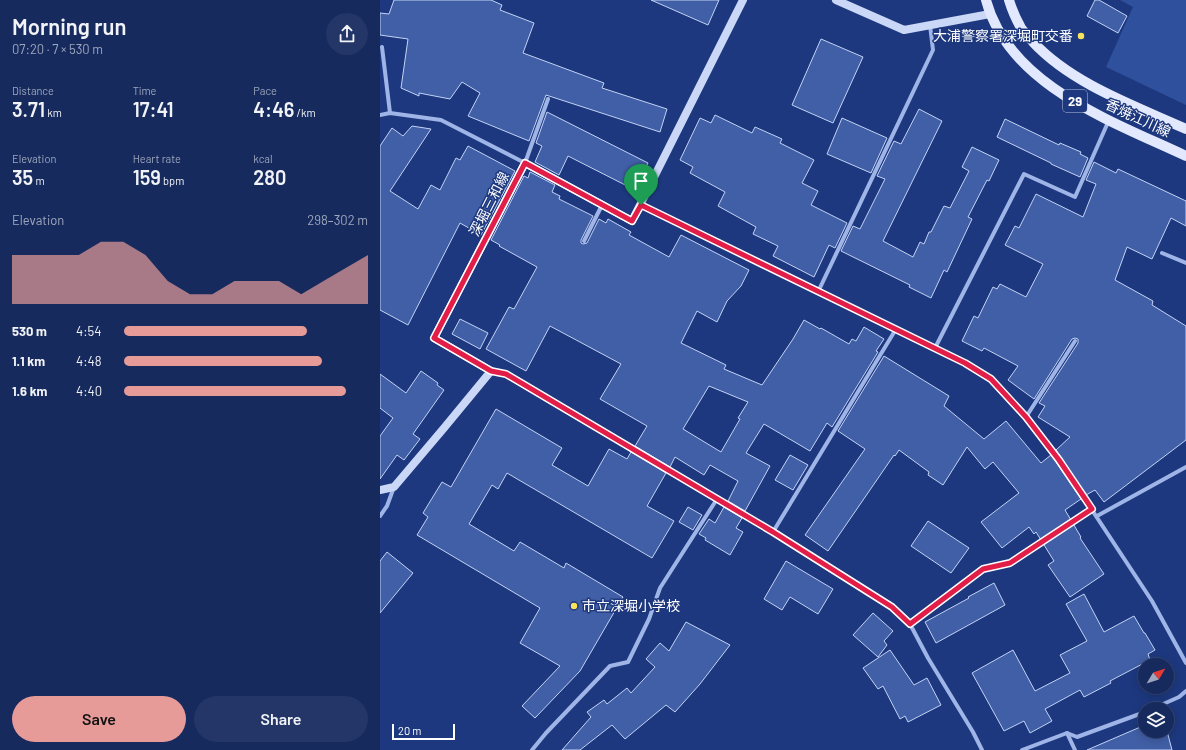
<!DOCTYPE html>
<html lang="en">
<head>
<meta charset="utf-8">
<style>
  :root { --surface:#162a5e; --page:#233667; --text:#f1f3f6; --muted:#9ea7bc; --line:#354673; --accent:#e69b98 }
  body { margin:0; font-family:Barlow,"Noto Sans JP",sans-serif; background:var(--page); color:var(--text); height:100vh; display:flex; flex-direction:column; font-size:15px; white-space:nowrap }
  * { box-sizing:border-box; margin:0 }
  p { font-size:13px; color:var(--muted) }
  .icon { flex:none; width:22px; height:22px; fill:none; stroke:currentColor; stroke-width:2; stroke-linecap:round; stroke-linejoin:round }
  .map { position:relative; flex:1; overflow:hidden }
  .panel { display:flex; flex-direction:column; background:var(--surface); width:380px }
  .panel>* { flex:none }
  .needle { width:26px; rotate:51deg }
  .fabs { position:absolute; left:758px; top:658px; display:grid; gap:8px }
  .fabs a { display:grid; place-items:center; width:36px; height:36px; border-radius:50%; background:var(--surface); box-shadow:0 2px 10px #0003,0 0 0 1px var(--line); font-size:20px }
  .scale { position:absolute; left:12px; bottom:10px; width:63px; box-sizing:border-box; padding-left:4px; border:2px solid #fff; border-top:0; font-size:11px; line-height:14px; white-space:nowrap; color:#fff; -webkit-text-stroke:3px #1d387e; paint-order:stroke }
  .pin { position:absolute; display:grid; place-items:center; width:34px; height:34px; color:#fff; margin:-41px -17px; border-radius:50% 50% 50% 0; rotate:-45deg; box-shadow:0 0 4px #0007 }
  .pin .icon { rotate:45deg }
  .round { display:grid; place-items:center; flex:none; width:42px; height:42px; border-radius:21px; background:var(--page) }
  .head { display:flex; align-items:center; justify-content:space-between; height:68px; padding:0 12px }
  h1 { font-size:22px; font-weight:600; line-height:30px }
  .metrics { display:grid; grid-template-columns:repeat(3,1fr); gap:6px; height:68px; padding:4px 12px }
  .metrics div { display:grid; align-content:center }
  .metrics b { font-size:20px; font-weight:600 }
  .metrics small { font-size:11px; font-weight:400 }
  .metrics p { font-size:11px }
  .chart { height:112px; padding:8px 12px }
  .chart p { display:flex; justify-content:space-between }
  .chart svg { width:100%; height:72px; margin-top:4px; fill:var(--accent); opacity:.7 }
  .primary-button { display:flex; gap:8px; margin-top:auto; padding:8px 12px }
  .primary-button a { flex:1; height:46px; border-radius:24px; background:var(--accent); color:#111; font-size:16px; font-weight:600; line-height:46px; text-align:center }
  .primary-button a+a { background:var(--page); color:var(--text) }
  ul { padding:0 12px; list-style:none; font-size:13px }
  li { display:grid; grid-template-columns:64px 48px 1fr; align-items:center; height:30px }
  li i { height:10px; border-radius:5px; background:var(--accent) }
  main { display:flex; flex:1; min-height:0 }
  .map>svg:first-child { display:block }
  .green { fill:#2f509d }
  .building { fill:#415fa6; stroke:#c3d3f6; fill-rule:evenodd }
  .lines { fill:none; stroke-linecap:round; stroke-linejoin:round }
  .path { stroke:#9fb5e8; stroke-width:2.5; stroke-dasharray:2 3; stroke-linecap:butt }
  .street { stroke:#9fb5e8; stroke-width:4 }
  .secondary { stroke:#cad7f7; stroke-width:8 }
  .primary { stroke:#e2e9fe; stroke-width:10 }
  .route-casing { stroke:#fff; stroke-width:8 }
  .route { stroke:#e11d48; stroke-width:5 }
  .poi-dot { fill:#f9e35d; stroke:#1d387e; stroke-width:1.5 }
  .labels { text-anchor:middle; stroke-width:3; stroke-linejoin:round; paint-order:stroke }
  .shield { fill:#1d387e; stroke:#bbc3d8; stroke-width:1 }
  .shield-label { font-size:13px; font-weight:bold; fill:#fff }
  .poi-label { font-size:14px; fill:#fff; stroke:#1d387e; text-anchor:end }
  .street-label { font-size:14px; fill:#fff; stroke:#1d387e }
</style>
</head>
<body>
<main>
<section class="panel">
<div class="head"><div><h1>Morning run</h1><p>07:20 · 7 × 530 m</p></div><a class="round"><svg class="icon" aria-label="share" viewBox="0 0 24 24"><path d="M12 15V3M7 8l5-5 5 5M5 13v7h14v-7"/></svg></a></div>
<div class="metrics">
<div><p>Distance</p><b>3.71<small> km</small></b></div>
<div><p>Time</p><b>17:41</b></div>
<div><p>Pace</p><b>4:46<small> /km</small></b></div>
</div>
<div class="metrics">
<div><p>Elevation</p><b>35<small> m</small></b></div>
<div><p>Heart rate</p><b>159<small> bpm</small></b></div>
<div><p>kcal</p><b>280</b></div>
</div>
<div class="chart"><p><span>Elevation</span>298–302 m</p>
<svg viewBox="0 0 160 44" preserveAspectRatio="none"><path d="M0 44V14L10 14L20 14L30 14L40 6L50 6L60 14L70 30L80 38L90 38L100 30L110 30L120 30L130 38L140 30L150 22L160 14V44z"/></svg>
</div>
<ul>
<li><b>530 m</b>4:54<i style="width:75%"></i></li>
<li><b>1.1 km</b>4:48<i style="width:81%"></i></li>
<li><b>1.6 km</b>4:40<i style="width:91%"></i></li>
</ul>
<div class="primary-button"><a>Save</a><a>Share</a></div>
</section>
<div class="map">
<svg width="806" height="750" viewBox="0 0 806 750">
  <rect width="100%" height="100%" fill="#1d387e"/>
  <!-- green -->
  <polygon class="green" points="740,0 806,0 806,105 726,67 753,7"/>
  <!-- building -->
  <g class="building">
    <polygon points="14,0 111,0 122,5 120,10 154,23 143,53 224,83 222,88 287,109 280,132 166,95 149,141 88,116 100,93 82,82 70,99 39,93 39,96 21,88 28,39 0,35 0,13 9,14"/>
    <polygon points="271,0 339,0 328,25"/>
    <polygon points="715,0 719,0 747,16 738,33 707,16"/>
    <polygon points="441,39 483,57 453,123 412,105"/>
    <polygon points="539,109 562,121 503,241 533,257 540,242 544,244 549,232 551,232 564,206 570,208 589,171 582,167 592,147 619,160 609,181 607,180 588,217 592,219 567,272 564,270 551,298 529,287 530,285 461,251 473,226 480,229 505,179 497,176 514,141 521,144"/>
    <polygon points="167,112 268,163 255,190 188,156 179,175 155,162 162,146 156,143"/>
    <polygon points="335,115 372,133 375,127 402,139 400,143 434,160 422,183 438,191 431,205 467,223 455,248 449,245 434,277 393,256 398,246 373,234 376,227 338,206 345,192 310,173 313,167 300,160 320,118 331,123"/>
    <polygon points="462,118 507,138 491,173 447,154"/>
    <polygon points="625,119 679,145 680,143 701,152 700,154 708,158 700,177 671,164 671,163 617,137"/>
    <polygon points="32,126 51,129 10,191 38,209 51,185 60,190 76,158 80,160 88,146 135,171 101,235 80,223 28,325 0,310 0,146 12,128 23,136"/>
    <polygon points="714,162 736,173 738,169 806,201 806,226 791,218 772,259 747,247 735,280 773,301 772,305 806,326 806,440 724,502 715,490 706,495 676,450 690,437 658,417 665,406 659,403 698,343 698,339 695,338 692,339 654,399 628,380 638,366 604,348 602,351 582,341 594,316 598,318 613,287 617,289 620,284 646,297 663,264 625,245 635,226 639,228 656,194 703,217 716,184 706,180"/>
    <path d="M150,172L175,185L172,192L180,196L179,199L213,216L201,240V243L203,244L207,243L219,219L226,223L228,219L251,232L249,235L289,257L301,235L369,270L361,286L347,301L337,322L317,311L301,343L346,365L344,369L382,385L413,339L424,320L440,329L441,328L469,344L472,339L476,341L484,327L504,339L496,351L498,352L452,427L447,423L430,451L384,424L366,453L390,466L365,511L348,501L358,481L330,465L324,475L295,457L290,467L255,446L267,426L220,399L241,364L170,326L146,371L106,349L129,307L134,309L157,267L119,246L120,245L111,240L144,176L148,178ZM329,386L368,402L358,418L360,419L341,452L303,429Z"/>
    <polygon points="80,319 108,333 100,349 72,334"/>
    <polygon points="504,356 569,396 564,406 604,439 626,421 661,463 671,455 701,499 685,510 701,537 700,538 724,574 690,597 668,565 674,561 656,532 654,534 649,527 622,548 601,522 639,493 613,462 605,469 587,447 563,485 548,475 549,472 519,450 515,456 514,455 448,551 425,535 485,449 458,431"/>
    <polygon points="41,371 58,383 57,385 64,390 33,434 40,439 24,460 17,455 0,479 0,436 13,418 0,408 0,374 26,393"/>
    <polygon points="116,409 182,448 172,465 208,486 229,449 247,459 251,452 286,473 267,506 294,521 272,558 127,473 118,489 112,485 89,524 134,551 140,542 184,568 186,563 243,597 200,671 155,718 142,706 180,666 140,643 160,608 37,535 48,517 43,513 62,482 71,487"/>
    <polygon points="410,455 428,465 413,490 395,480"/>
    <polygon points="308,507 322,515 313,530 299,522"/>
    <polygon points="344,507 362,518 356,528 363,532 350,555 325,540 326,538 319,534 329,519 335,523"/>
    <polygon points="548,521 589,548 571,573 531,546"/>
    <polygon points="7,552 33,573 0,613 0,561"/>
    <polygon points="406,561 453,589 438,614 410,597 402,610 384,599"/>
    <polygon points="614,583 625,605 556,643 545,622 589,598 588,597"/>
    <polygon points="704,594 724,632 754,616 764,633 765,633 775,650 768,654 770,660 730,681 731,683 704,697 700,690 665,709 672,721 650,733 644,721 624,731 592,673 633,650 655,691 690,673 680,655 707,641 686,604"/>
    <polygon points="493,613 513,631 504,641 507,645 498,657 473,635"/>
    <polygon points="306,622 350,645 320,684 295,712 286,705 245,739 232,725 200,750 182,750 211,717 207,712 224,700 227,704 247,688 251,693 275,667 266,659 280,643 289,651"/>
    <polygon points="510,650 534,685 547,678 561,705 528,722 525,716 520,719 503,686 498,689 483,668"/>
    <polygon points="765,725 765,731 787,731 792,750 707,750"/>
  </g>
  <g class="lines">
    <!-- path -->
    <polyline class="path" points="540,617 603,569 630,563 700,516"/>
    <!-- street -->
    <g class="street">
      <polyline points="2,47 10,113"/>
      <polyline points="0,115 10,113 61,120 145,163 168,99"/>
      <polyline points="261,205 585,363 611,379 646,417 679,460 772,601 806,663"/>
      <polyline points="204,241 222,205"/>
      <polyline points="782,253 806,263"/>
      <polyline points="438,292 553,50 550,25"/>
      <polyline points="555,348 644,174 695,197 729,120"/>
      <polyline points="111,371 126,374 393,532 512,607 530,624 548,658 593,732 602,750"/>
      <polyline points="646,417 695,341"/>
      <polyline points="0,516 7,506 14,487"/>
      <polyline points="717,516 806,467"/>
      <polyline points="393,532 516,329"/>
      <polyline points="772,709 799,697 806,691"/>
      <polyline points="687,733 695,750"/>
      <polyline points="152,750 166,733 230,666 248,662 269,619 280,588 337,499"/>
      <polyline points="642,750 687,733 697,737 765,712"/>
    </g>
    <!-- secondary -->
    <g class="secondary">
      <polyline points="456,0 524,30 610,14"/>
      <polyline points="0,490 14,487 64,428 111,371 54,338 145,163 252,221 363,0"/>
    </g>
    <!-- primary -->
    <g class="primary">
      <path d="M606,0C629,86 734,122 806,156"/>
      <path d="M629,0C632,10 636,19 641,28C645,33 649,37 653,42C692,84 755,106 806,129"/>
    </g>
  </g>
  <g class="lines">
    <!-- route casing -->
    <g class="route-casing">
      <polygon id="route" points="145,163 252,221 261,205 585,363 611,379 646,417 679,460 712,509 630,563 603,569 530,624 512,607 393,532 126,374 111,371 54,338"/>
    </g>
    <!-- route -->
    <use href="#route" class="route"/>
  </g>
  <!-- markers -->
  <g class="poi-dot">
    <circle cx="701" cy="36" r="4"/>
    <circle cx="194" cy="606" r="4"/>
  </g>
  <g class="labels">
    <!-- shield labels -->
    <rect class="shield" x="683" y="90" width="24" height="22" rx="3"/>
    <g class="shield-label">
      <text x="695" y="106">29</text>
    </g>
    <!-- poi labels -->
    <g class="poi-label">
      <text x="693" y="41">大浦警察署深堀町交番</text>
      <text x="202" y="611" text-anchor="start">市立深堀小学校</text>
    </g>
    <!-- street labels -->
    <g class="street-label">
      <text transform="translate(758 118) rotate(25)" y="5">香焼江川線</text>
      <text transform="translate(109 204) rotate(-63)" y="5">深堀三和線</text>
    </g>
  </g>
</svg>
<div class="fabs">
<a><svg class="needle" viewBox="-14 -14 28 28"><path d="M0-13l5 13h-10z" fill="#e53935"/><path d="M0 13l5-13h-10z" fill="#9ea7bc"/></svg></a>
<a><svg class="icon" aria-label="layers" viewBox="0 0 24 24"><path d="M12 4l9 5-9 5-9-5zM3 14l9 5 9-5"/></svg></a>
</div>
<div class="scale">20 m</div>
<div class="pin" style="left:261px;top:205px;background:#1e9e55"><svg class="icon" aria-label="arrive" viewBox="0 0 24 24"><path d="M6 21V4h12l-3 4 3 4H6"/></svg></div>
</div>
</main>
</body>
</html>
